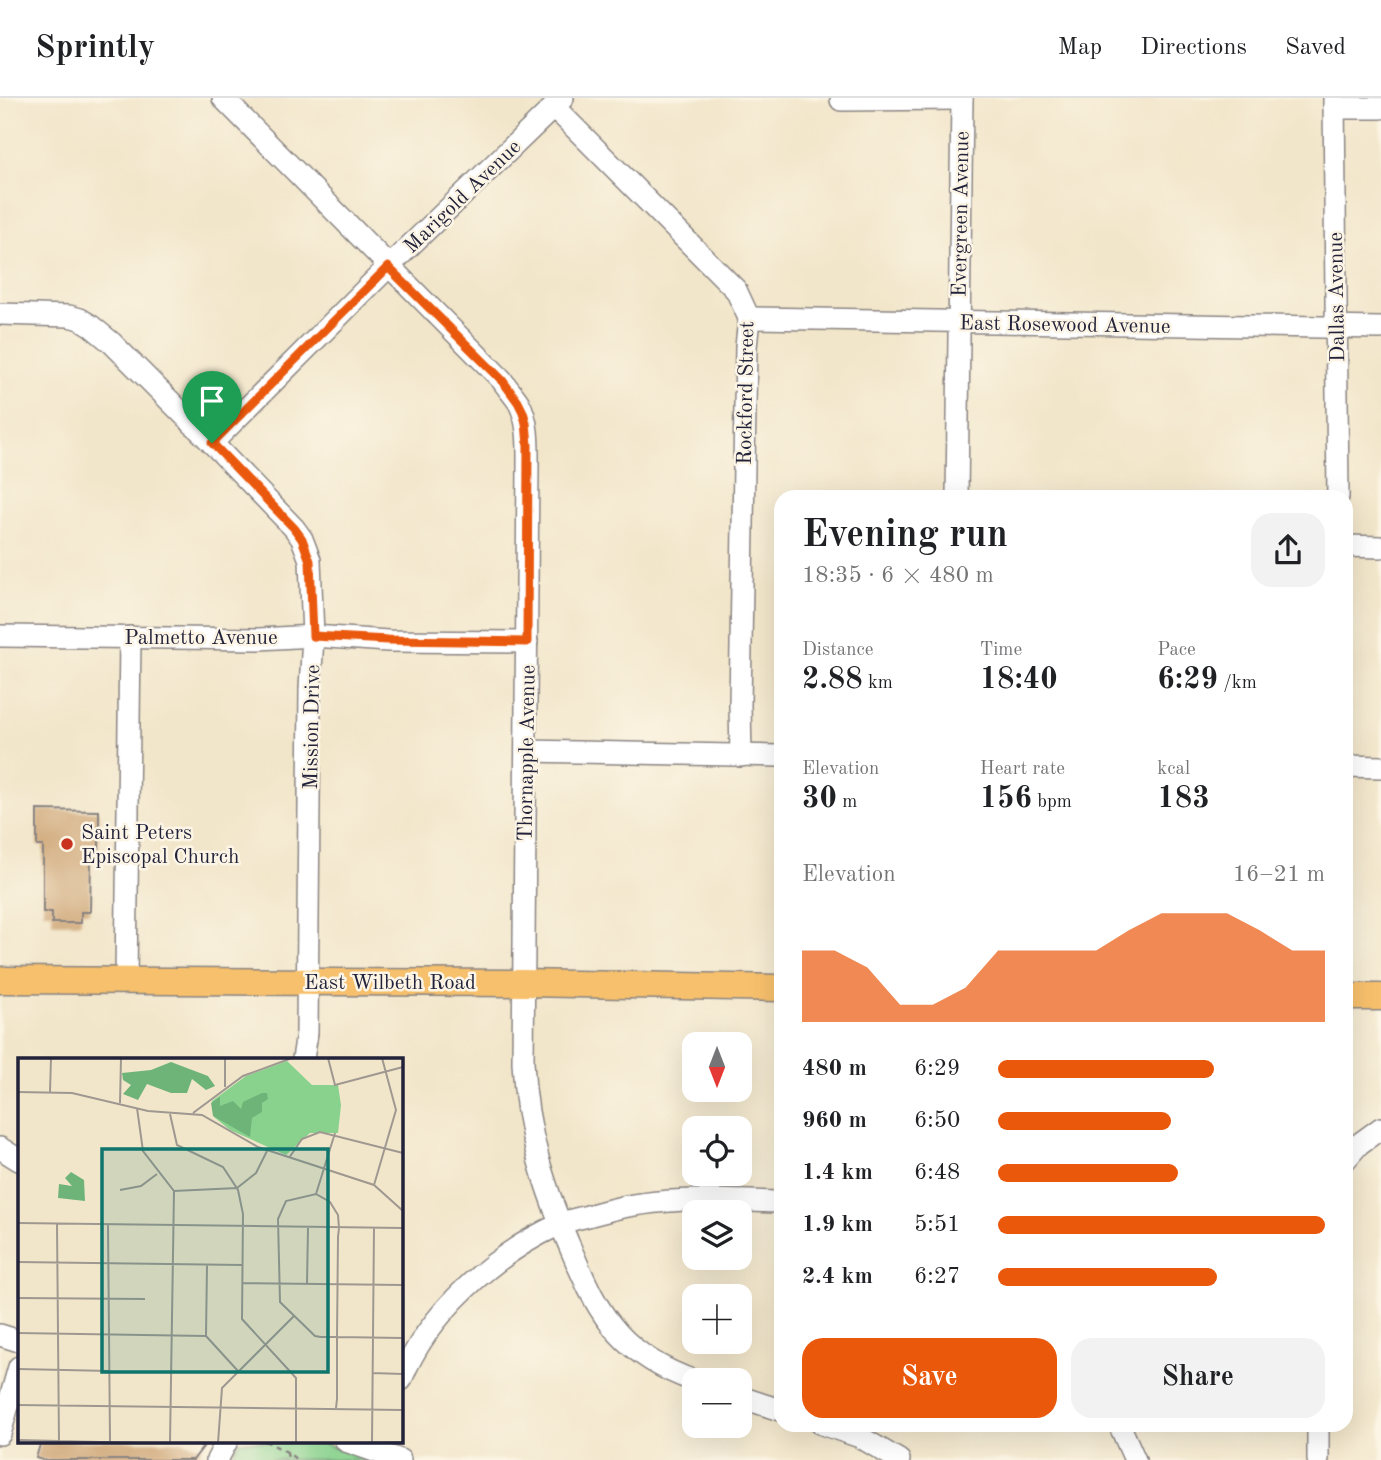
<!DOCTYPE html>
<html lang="en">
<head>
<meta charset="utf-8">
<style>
  :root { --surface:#fff; --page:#f2f2f2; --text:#202124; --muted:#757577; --line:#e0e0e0; --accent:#ea580c }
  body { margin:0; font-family:"Old Standard TT",serif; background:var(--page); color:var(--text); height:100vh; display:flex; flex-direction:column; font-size:26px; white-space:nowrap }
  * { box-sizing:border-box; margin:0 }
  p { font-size:23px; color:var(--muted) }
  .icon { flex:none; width:38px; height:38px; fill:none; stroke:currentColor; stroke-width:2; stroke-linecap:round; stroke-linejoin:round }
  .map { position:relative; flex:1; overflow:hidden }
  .sheet { position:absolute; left:774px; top:392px; width:579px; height:942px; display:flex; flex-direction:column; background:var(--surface); border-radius:21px; box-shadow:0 7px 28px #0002 }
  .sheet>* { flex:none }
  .needle { width:46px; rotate:180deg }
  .buttons { position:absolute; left:682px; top:934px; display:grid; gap:14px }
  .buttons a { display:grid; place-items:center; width:70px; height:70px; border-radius:14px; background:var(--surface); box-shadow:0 7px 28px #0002; font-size:35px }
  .pin { position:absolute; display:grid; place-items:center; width:60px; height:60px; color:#fff; margin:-72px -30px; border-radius:50% 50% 50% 0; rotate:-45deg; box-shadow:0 0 7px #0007 }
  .pin .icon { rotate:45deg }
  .round { display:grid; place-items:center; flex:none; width:74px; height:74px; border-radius:21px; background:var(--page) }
  .headline { display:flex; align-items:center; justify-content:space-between; height:119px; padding:0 28px }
  h1 { font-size:38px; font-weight:700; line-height:52px }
  .stats { display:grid; grid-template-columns:repeat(3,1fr); gap:10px; height:119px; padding:7px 28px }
  .stats div { display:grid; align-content:center }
  .stats b { font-size:30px; font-weight:700 }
  .stats small { font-size:19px; font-weight:400 }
  .stats p { font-size:19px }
  .chart { height:196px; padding:14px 28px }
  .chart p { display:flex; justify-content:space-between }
  .chart svg { width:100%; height:126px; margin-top:7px; fill:var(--accent); opacity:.7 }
  .action { display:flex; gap:14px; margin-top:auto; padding:14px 28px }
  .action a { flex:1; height:80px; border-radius:21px; background:var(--accent); color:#fff; font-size:28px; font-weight:700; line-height:80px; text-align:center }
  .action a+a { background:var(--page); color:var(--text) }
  ul { padding:0 28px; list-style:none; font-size:23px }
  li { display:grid; grid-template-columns:112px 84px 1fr; align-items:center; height:52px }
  li i { height:18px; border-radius:9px; background:var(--accent) }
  header { display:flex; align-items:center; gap:42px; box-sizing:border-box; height:98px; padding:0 35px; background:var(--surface); border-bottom:2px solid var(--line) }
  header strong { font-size:33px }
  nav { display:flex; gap:38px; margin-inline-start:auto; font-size:24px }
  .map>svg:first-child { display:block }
  .green { fill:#88d28e; stroke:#557a64; stroke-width:2 }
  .building { fill:#d1ab7e }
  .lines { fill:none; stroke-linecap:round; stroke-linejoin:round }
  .minor-casing { stroke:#8a8482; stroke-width:24 }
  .major-casing { stroke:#8a8482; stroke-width:29 }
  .path { stroke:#8a8482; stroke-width:2.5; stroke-dasharray:5 5; stroke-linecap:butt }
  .minor { stroke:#fff; stroke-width:21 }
  .major { stroke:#f7c06c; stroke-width:26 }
  .route-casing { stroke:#fff; stroke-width:14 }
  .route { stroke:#ea580c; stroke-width:9 }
  .poi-dot { fill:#c8321e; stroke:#fcf5e5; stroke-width:2.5 }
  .labels { text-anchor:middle; stroke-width:5; stroke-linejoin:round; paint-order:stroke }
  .street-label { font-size:21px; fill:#22223b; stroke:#fcf5e5 }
  .poi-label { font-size:21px; fill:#22223b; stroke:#fcf5e5; text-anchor:start }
  .inset-road { fill:none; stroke:#9f9891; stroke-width:2 }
  .view { fill:#0f766e; fill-opacity:0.15; stroke:#0f766e; stroke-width:3.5 }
  .inset-edge { fill:none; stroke:#22223b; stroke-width:3.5 }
</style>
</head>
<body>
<header>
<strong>Sprintly</strong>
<nav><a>Map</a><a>Directions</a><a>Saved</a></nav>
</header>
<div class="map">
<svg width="1381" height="1362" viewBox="0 0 1381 1362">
  <rect width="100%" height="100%" fill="#fcf5e5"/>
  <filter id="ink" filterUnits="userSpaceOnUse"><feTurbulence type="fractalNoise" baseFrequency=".0143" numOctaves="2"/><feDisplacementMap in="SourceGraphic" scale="14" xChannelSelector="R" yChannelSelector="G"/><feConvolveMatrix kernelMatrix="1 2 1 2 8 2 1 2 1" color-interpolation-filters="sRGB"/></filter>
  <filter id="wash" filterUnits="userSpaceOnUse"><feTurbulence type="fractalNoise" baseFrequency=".00686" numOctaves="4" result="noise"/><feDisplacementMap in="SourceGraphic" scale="28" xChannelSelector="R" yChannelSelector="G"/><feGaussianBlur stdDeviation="1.57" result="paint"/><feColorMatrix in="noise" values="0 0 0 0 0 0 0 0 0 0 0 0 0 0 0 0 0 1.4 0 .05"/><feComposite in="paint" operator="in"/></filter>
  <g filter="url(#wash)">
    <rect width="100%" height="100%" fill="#f2e6ca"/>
    <!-- green -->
    <polygon class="green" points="239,1343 315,1343 372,1362 230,1362"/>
    <g id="blocks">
      <!-- building -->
      <g class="building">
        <polygon points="37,712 99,713 99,759 91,759 90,814 81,814 81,825 52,825 52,814 43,814 43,748 37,748"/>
        <polygon points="41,1343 182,1343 203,1349 193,1362 43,1362 36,1360"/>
      </g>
    </g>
  </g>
  <g filter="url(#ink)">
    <use href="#blocks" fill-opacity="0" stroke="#8a8482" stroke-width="2"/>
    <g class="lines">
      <!-- minor casing -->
      <g class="minor-casing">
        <g id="minor">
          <path d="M223,0L502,282C507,290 514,297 519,305C529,324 528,347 528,368L523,964C526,1034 545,1092 573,1156C585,1184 597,1212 618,1235C638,1257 666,1273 695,1283"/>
          <polyline points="1334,0 1338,399"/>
          <polyline points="841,2 962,1"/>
          <polyline points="554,9 736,192 749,220 746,249 740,607 741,658"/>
          <polyline points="1334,10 1381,10"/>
          <polyline points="0,216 69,218 80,221 90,227 112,245 212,345 294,430 302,441 310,462 313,538 310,591 307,935 303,961"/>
          <polyline points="749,220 1381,230"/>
          <polyline points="212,345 388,169 563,0"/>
          <polyline points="957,399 962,0"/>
          <polyline points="1346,448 1381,449"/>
          <polyline points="0,538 259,541 313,538 388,543 527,544"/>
          <polyline points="526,653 780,658"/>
          <polyline points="1346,668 1381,669"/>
          <polyline points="126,883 130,539"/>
          <polyline points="0,1050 19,1062"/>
          <polyline points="1346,1061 1359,1046 1381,1030"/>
          <polyline points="0,1237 19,1243"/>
          <path d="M401,1282C428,1215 493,1157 558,1127C566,1123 575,1121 584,1119C603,1114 621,1108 641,1106C687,1099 734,1103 780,1104"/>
          <polyline points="740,1299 780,1312"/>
          <polyline points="822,1326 860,1339 899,1362"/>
          <polyline points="1119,1326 1135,1362"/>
          <polyline points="1318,1326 1318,1362"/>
          <polyline points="0,1336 19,1269"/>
          <polyline points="346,1343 400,1362"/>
          <polyline points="217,1362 227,1343"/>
        </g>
      </g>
      <!-- major casing -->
      <g class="major-casing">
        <g id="major">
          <polyline points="0,882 523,885 780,890"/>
          <polyline points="1346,899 1381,899"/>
        </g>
      </g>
      <!-- path -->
      <g class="path">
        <polyline points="265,1343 287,1354 297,1362"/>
        <polyline points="287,1354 288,1362"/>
      </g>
      <!-- minor -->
      <use href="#minor" class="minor"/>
      <!-- major -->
      <use href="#major" class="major"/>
    </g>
  </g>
  <g class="lines" filter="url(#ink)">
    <!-- route casing -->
    <g class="route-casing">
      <polygon id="route" points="388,169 502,282 518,304 523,314 526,325 528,347 527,544 388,542 313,538 310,463 302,441 294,430 212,345"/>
    </g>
    <!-- route -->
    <use href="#route" class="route"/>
  </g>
  <!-- markers -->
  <circle class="poi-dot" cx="67" cy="746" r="7"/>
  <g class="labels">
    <!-- street labels -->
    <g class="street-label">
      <text transform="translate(462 98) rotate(-44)" y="7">Marigold Avenue</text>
      <text transform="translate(960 116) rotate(-89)" y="7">Evergreen Avenue</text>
      <text transform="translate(1336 199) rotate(-91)" y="7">Dallas Avenue</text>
      <text transform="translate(1065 226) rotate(1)" y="7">East Rosewood Avenue</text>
      <text transform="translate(745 295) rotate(-89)" y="7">Rockford Street</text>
      <text x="201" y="546">Palmetto Avenue</text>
      <text transform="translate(311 629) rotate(-89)" y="7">Mission Drive</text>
      <text transform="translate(526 655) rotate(-89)" y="7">Thornapple Avenue</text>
      <text x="390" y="891">East Wilbeth Road</text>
    </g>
    <!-- poi labels -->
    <g class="poi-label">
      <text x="81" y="741">Saint Peters<tspan x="81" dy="24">Episcopal Church</tspan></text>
    </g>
  </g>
  <!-- overview -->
  <g transform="translate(18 960)">
    <rect width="385" height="385" fill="#f2e6ca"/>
    <path d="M269,3L294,27H320L323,47L320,75H292L268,97L212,72L196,59L194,43L228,18Z" fill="#88d28e"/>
    <path d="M153,4L190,18L197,28L188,32L174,21L169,35H153L129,26L120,42L105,36L113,27L105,22L104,15L133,12ZM244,35H249L250,41L244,45V54L234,60L232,79L195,58L193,45L202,39V48L215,43L223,51L225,44ZM53,114L66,122L67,143L40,140L41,126L54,128L47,120Z" fill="#6eb479"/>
    <path class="inset-road" d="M310,0L317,27L385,9M207,29V0M0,34L54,35L130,53L184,57L240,89L356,127L385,153M32,34L33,0M102,45L103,0M119,50L125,93L156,133L219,130L238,115L249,93M175,55L225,18L274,0M152,56L159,87L205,109L220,132L225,156L224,261L278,320V385M271,100L284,81L302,74L385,95M356,127L378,52L364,0M102,132L123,128L139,116M298,136L317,75M0,165L385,170M39,166L41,385M90,167L92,383M0,204L224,207M189,207L188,278L220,313M224,225L385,227M289,226L290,170M0,240L127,241M0,275L188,278M0,311L92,313M354,315L385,316M0,347L385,352M318,350L319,341V279L320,179L321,170L320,157L312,144L298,136L268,143L260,161L262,244L297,278L303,279H319L385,280M0,382L124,385M152,385L156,133M200,385L204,330L276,258M336,385L385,384M354,385L356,170"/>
    <path class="view" d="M84,91H310V314H84Z"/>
    <rect width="385" height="385" class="inset-edge"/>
  </g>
</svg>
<div class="buttons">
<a><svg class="needle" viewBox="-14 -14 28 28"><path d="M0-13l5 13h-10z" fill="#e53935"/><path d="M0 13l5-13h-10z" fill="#757577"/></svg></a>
<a><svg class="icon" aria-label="locate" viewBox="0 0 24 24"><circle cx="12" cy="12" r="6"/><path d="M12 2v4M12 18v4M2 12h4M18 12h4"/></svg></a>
<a><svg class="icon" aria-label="layers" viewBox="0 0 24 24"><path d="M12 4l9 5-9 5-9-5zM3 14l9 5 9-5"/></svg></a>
<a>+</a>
<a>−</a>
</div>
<div class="pin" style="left:212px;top:345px;background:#1e9e55"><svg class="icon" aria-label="arrive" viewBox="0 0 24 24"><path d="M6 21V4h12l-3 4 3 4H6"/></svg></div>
<section class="sheet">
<div class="headline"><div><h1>Evening run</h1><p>18:35 · 6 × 480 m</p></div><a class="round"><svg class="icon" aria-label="share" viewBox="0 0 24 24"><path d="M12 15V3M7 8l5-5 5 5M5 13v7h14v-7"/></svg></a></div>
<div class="stats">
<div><p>Distance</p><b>2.88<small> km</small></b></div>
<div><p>Time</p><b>18:40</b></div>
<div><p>Pace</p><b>6:29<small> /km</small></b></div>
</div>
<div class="stats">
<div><p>Elevation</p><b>30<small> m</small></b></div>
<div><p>Heart rate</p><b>156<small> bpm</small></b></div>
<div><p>kcal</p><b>183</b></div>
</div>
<div class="chart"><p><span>Elevation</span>16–21 m</p>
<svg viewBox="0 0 160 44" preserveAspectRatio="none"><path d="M0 44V19L10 19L20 25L30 38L40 38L50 32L60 19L70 19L80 19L90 19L100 12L110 6L120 6L130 6L140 12L150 19L160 19V44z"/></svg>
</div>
<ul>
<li><b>480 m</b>6:29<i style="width:66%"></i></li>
<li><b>960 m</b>6:50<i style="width:53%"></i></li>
<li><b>1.4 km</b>6:48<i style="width:55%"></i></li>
<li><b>1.9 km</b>5:51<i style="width:100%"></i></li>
<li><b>2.4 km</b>6:27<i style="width:67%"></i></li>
</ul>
<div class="action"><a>Save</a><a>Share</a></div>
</section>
</div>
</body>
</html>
